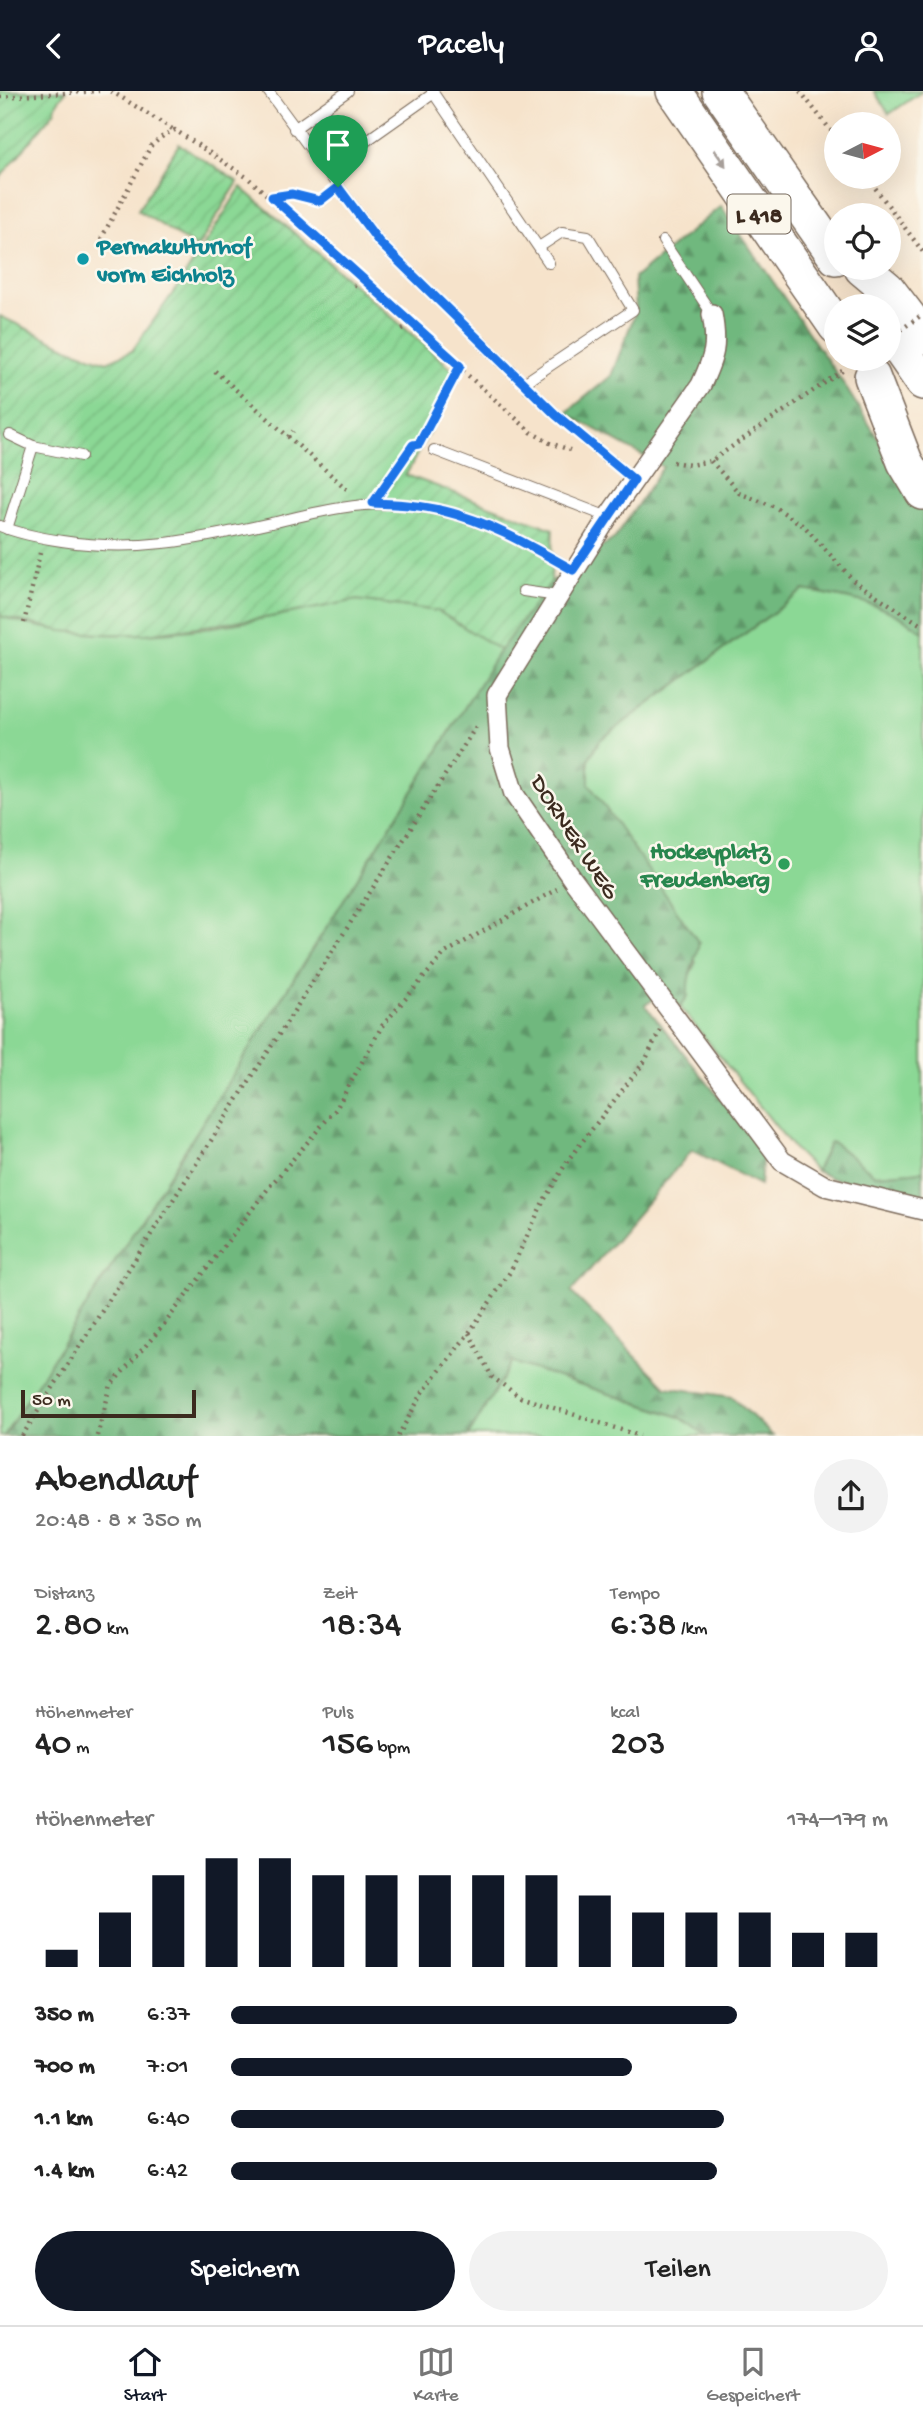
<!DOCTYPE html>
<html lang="de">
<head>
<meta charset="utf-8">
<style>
  :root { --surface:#fff; --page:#f2f2f2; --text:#222; --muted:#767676; --line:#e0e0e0; --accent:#111827 }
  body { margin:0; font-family:"Gochi Hand",sans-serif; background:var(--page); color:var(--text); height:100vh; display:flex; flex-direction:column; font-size:26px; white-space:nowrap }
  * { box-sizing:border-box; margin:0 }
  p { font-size:23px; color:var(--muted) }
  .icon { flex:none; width:38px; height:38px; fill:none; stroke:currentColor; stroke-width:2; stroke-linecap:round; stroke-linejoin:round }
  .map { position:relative; height:1345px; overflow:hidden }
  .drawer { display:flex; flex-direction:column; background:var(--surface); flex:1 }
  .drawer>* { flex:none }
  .needle { width:46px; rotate:84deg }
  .controls { position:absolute; left:824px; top:21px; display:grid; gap:14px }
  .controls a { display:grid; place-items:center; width:77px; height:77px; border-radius:50%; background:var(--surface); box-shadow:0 7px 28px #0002; font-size:35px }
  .scale { position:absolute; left:21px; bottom:18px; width:175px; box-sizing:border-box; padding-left:7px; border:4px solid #3b2a1e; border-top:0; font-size:19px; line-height:24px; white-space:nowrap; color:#3b2a1e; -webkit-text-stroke:5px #fbf7ec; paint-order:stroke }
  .pin { position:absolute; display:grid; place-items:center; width:60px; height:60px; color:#fff; margin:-72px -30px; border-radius:50% 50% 50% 0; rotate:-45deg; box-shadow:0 0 7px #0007 }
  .pin .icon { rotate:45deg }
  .round { display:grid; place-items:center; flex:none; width:74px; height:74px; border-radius:37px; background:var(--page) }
  .headline { display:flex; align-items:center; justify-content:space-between; height:119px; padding:0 35px }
  h1 { font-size:38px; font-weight:600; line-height:52px }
  .metrics { display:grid; grid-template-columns:repeat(3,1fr); gap:10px; height:119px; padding:7px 35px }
  .metrics div { display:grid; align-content:center }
  .metrics b { font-size:35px; font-weight:600 }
  .metrics small { font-size:19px; font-weight:400 }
  .metrics p { font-size:19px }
  .chart { height:196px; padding:14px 35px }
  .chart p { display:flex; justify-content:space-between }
  .chart svg { width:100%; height:126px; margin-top:7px; stroke:var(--accent); stroke-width:6 }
  .primary-button { display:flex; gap:14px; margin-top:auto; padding:14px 35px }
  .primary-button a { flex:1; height:80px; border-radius:42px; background:var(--accent); color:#fff; font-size:28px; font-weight:600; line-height:80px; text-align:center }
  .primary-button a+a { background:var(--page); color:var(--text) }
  ul { padding:0 35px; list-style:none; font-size:23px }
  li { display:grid; grid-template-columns:112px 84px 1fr; align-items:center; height:52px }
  li i { height:18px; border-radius:9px; background:var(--accent) }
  header { display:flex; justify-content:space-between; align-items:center; height:91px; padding:0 35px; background:var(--accent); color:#fff; font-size:32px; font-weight:600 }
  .tab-bar { display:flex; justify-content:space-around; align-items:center; height:98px; border-top:2px solid var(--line); background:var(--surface); font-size:19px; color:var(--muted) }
  .tab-bar a { display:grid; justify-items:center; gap:4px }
  .tab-bar .selected { color:var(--accent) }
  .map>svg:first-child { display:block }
  .grass { fill:#8bd895; stroke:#63815a; stroke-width:2 }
  .forest { fill:url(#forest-firs); stroke:#56714e; stroke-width:2 }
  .garden { fill:url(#garden-furrows); stroke:#63815a; stroke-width:2 }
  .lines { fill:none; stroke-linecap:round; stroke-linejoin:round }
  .lane-casing { stroke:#7c6b5b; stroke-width:12 }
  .street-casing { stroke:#7c6b5b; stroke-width:22 }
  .highway-casing { stroke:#7c6b5b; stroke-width:38 }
  .path { stroke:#7c6b5b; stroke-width:4.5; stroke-dasharray:2 5; stroke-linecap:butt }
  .lane { stroke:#fff; stroke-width:10 }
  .street { stroke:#fff; stroke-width:19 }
  .highway { stroke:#fff; stroke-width:35 }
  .path-bridge { stroke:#7c6b5b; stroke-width:4.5; stroke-dasharray:2 5; stroke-linecap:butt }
  .oneway { fill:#a79f9a }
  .route-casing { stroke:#fff; stroke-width:14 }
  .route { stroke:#1a73e8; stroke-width:9 }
  .culture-dot { fill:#0f9aa8; stroke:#fbf7ec; stroke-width:2.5 }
  .leisure-dot { fill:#2e9e5b; stroke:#fbf7ec; stroke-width:2.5 }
  .labels { text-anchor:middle; stroke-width:5; stroke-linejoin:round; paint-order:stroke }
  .shield { fill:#fbf7ec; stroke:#75685c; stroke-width:2 }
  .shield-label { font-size:23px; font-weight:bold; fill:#3b2a1e }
  .culture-label { font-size:24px; font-weight:bold; fill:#0d838f; stroke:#fbf7ec; text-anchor:start }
  .street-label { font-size:24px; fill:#3b2a1e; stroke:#fbf7ec }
  .leisure-label { font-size:24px; font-weight:bold; fill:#27864d; stroke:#fbf7ec; text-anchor:end }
</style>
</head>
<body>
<header><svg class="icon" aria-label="back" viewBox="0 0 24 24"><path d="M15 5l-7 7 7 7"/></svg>Pacely<svg class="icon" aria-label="person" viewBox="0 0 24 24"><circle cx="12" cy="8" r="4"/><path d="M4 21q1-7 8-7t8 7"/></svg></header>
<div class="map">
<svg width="923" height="1345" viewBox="0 0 923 1345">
  <defs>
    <pattern id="forest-firs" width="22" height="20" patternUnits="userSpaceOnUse" patternTransform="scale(1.75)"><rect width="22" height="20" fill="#70b87e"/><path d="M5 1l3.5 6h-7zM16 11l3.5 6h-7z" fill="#5d9667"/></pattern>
    <pattern id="garden-furrows" width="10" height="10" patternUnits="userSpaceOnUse" patternTransform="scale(1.75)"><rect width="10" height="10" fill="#8bd895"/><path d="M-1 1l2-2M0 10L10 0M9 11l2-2" fill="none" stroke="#79ba80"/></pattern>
  </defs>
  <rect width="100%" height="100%" fill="#fbf7ec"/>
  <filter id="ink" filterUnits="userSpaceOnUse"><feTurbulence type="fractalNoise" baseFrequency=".0143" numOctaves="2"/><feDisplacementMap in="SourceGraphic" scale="14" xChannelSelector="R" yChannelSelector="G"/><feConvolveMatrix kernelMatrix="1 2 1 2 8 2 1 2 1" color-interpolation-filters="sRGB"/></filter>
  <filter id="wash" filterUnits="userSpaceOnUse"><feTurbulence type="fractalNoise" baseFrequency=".00686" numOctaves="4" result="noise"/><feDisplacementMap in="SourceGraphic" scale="28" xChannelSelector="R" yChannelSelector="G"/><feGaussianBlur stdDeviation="1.57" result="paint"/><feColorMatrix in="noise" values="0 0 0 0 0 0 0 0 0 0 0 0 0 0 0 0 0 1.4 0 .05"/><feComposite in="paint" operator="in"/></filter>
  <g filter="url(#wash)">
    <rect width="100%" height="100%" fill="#f6e3cb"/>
    <!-- grass -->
    <g class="grass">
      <polygon points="874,0 923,0 889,23"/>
      <path d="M804,499C849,508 886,511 923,541V1080L875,1084L835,1053L830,1052L816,1080L795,1059L680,916L688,905L687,889L696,871L589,693V667L600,649Z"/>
      <path d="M357,509L438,520L500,559L435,665L4,1345H0V525C116,565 241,531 357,509Z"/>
      <polygon points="512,1271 680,1326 706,1345 468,1345"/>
    </g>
    <!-- forest -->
    <g class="forest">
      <path d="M721,115L843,292L923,418V541C886,511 849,508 804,499L600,649L589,667V693L699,852C695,873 686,884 688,905L680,916L665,901L645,914L763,1061L760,1094L692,1059L571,1201L666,1296L732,1306L773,1345H706L680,1326L512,1271L468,1345H4L435,665L500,559L551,491L615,447L663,376L566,322L611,285L636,220L634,187Z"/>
      <polygon points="830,1051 835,1053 875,1084 923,1080 923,1108 831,1087 816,1080"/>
    </g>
    <!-- garden -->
    <g class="garden">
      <polygon points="0,0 66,0 57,12 54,21 0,87"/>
      <polygon points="179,53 238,91 197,157 138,119"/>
      <polygon points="241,96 459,284 406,384 553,438 551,491 500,559 438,520 357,509 270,526 146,543 102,543 62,540 0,525 0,225 70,258 107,271 132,260 180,192"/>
    </g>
  </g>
  <g filter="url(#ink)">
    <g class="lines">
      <!-- lane casing -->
      <g class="lane-casing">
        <g id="lane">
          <polyline points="268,0 379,151 556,324 634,389"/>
          <polyline points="432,0 549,172"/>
          <polyline points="294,38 348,0"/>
          <polyline points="325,79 434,2"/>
          <polyline points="663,150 712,223"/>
          <polyline points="524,292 633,219 588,145 562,141 539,156"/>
          <polyline points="10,344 33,355"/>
          <polyline points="434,359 608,426"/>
          <path d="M0,435C20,443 41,447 62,450C140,462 200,448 276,431C320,420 362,410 407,414C468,419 521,449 573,479"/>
          <polyline points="7,438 33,355 81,365"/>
          <polyline points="523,500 558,505"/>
        </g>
      </g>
      <!-- street casing -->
      <g class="street-casing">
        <path id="street" d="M712,223C718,255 714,266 701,294L608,426L497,604L500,657L514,703L573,789L782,1070L825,1095L923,1119"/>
      </g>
      <!-- highway casing -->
      <g class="highway-casing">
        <g id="highway">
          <polyline points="674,0 836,235"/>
          <polyline points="720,0 836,166"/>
          <polyline points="862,177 887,198 923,245"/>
          <polyline points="889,242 923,291"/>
          <polyline points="872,286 905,371 923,401"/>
        </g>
      </g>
      <!-- path -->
      <g class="path">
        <polyline points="111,0 174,39"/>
        <polyline points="800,0 836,46"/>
        <polyline points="0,6 99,0"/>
        <polyline points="867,86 923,161"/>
        <polyline points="272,106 292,103 320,110 327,105"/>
        <polyline points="101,148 151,55 163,45 175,39 248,87 531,341 550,352 570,359"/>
        <polyline points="354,195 355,194"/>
        <polyline points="402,238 405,237"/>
        <polyline points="215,280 350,401"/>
        <polyline points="288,346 293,340"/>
        <polyline points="711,370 739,402 775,416 805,436 854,490 923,535"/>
        <polyline points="673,371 690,374 711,370 845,278"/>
        <polyline points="383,397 413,353 419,353 460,276"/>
        <polyline points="24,532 40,462"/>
        <polyline points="469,1242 492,1286 520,1306 640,1345"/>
        <polyline points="22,1345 477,634"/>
        <polyline points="97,1345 111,1294 162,1236 270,1095 336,1018 382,935 445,862 557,798"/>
        <polyline points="398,1345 423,1301 469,1242 510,1181 543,1111 568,1069 645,970 660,939"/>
      </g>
      <!-- lane -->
      <use href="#lane" class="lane"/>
      <!-- street -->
      <use href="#street" class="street"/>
      <!-- highway -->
      <use href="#highway" class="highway"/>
      <!-- path-bridge -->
      <polyline class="path-bridge" points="889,247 923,223"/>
    </g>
    <!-- one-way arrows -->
    <defs><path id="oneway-solid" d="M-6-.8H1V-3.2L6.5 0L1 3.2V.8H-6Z" transform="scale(1.75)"/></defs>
    <use class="oneway" href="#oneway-solid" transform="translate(720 67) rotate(55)"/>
  </g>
  <g class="lines" filter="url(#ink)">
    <!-- route casing -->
    <g class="route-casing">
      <path id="route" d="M338,96L379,151L556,324L634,389L573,479C532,456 490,431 444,420C421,414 397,413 373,412L413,354L419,353L460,275L272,106L292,103L320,110Z"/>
    </g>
    <!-- route -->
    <use href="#route" class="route"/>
  </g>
  <!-- markers -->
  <circle class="culture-dot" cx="83" cy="168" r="7"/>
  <circle class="leisure-dot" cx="784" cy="773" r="7"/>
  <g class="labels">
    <!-- shield labels -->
    <rect class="shield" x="727.5" y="103.5" width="63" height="39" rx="5"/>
    <g class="shield-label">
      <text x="759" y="131">L 418</text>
    </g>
    <!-- culture labels -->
    <g class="culture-label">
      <text x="97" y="162">Permakulturhof<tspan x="97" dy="28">vorm Eichholz</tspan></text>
    </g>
    <!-- street labels -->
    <g class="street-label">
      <text transform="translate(576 745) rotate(57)" y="8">DORNER WEG</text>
    </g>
    <!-- leisure labels -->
    <g class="leisure-label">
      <text x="770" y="767">Hockeyplatz<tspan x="770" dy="28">Freudenberg</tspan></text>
    </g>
  </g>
</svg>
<div class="controls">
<a><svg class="needle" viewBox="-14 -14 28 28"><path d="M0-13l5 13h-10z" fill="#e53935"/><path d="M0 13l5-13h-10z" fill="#767676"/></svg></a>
<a><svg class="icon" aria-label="locate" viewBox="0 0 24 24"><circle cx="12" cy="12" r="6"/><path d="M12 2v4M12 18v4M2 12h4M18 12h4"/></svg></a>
<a><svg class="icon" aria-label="layers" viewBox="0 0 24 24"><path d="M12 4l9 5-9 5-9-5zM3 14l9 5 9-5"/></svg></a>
</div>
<div class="scale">50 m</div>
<div class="pin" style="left:338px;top:96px;background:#1e9e55"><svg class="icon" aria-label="arrive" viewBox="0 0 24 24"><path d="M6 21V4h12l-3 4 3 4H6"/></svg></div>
</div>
<section class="drawer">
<div class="headline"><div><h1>Abendlauf</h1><p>20:48 · 8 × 350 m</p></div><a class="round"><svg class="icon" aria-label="share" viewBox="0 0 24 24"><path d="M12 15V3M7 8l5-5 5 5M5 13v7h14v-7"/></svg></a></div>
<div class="metrics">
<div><p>Distanz</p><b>2.80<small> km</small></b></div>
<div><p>Zeit</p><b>18:34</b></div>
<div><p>Tempo</p><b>6:38<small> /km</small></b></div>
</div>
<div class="metrics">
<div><p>Höhenmeter</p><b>40<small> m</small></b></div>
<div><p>Puls</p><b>156<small> bpm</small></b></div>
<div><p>kcal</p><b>203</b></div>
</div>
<div class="chart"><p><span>Höhenmeter</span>174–179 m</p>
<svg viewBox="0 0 160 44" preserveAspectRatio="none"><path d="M5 44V38M15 44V25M25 44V12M35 44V6M45 44V6M55 44V12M65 44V12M75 44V12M85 44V12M95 44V12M105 44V19M115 44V25M125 44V25M135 44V25M145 44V32M155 44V32"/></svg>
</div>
<ul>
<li><b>350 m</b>6:37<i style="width:77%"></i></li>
<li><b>700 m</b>7:01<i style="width:61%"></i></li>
<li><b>1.1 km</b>6:40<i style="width:75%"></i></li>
<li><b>1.4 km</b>6:42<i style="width:74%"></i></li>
</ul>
<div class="primary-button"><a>Speichern</a><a>Teilen</a></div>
</section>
<nav class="tab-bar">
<a class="selected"><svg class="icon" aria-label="home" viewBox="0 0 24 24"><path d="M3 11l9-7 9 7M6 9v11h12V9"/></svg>Start</a>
<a><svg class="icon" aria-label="map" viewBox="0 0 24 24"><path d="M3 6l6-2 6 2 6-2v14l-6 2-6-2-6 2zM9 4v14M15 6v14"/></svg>Karte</a>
<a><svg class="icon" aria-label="saved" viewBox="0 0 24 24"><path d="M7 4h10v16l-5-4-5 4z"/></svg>Gespeichert</a>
</nav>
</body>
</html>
